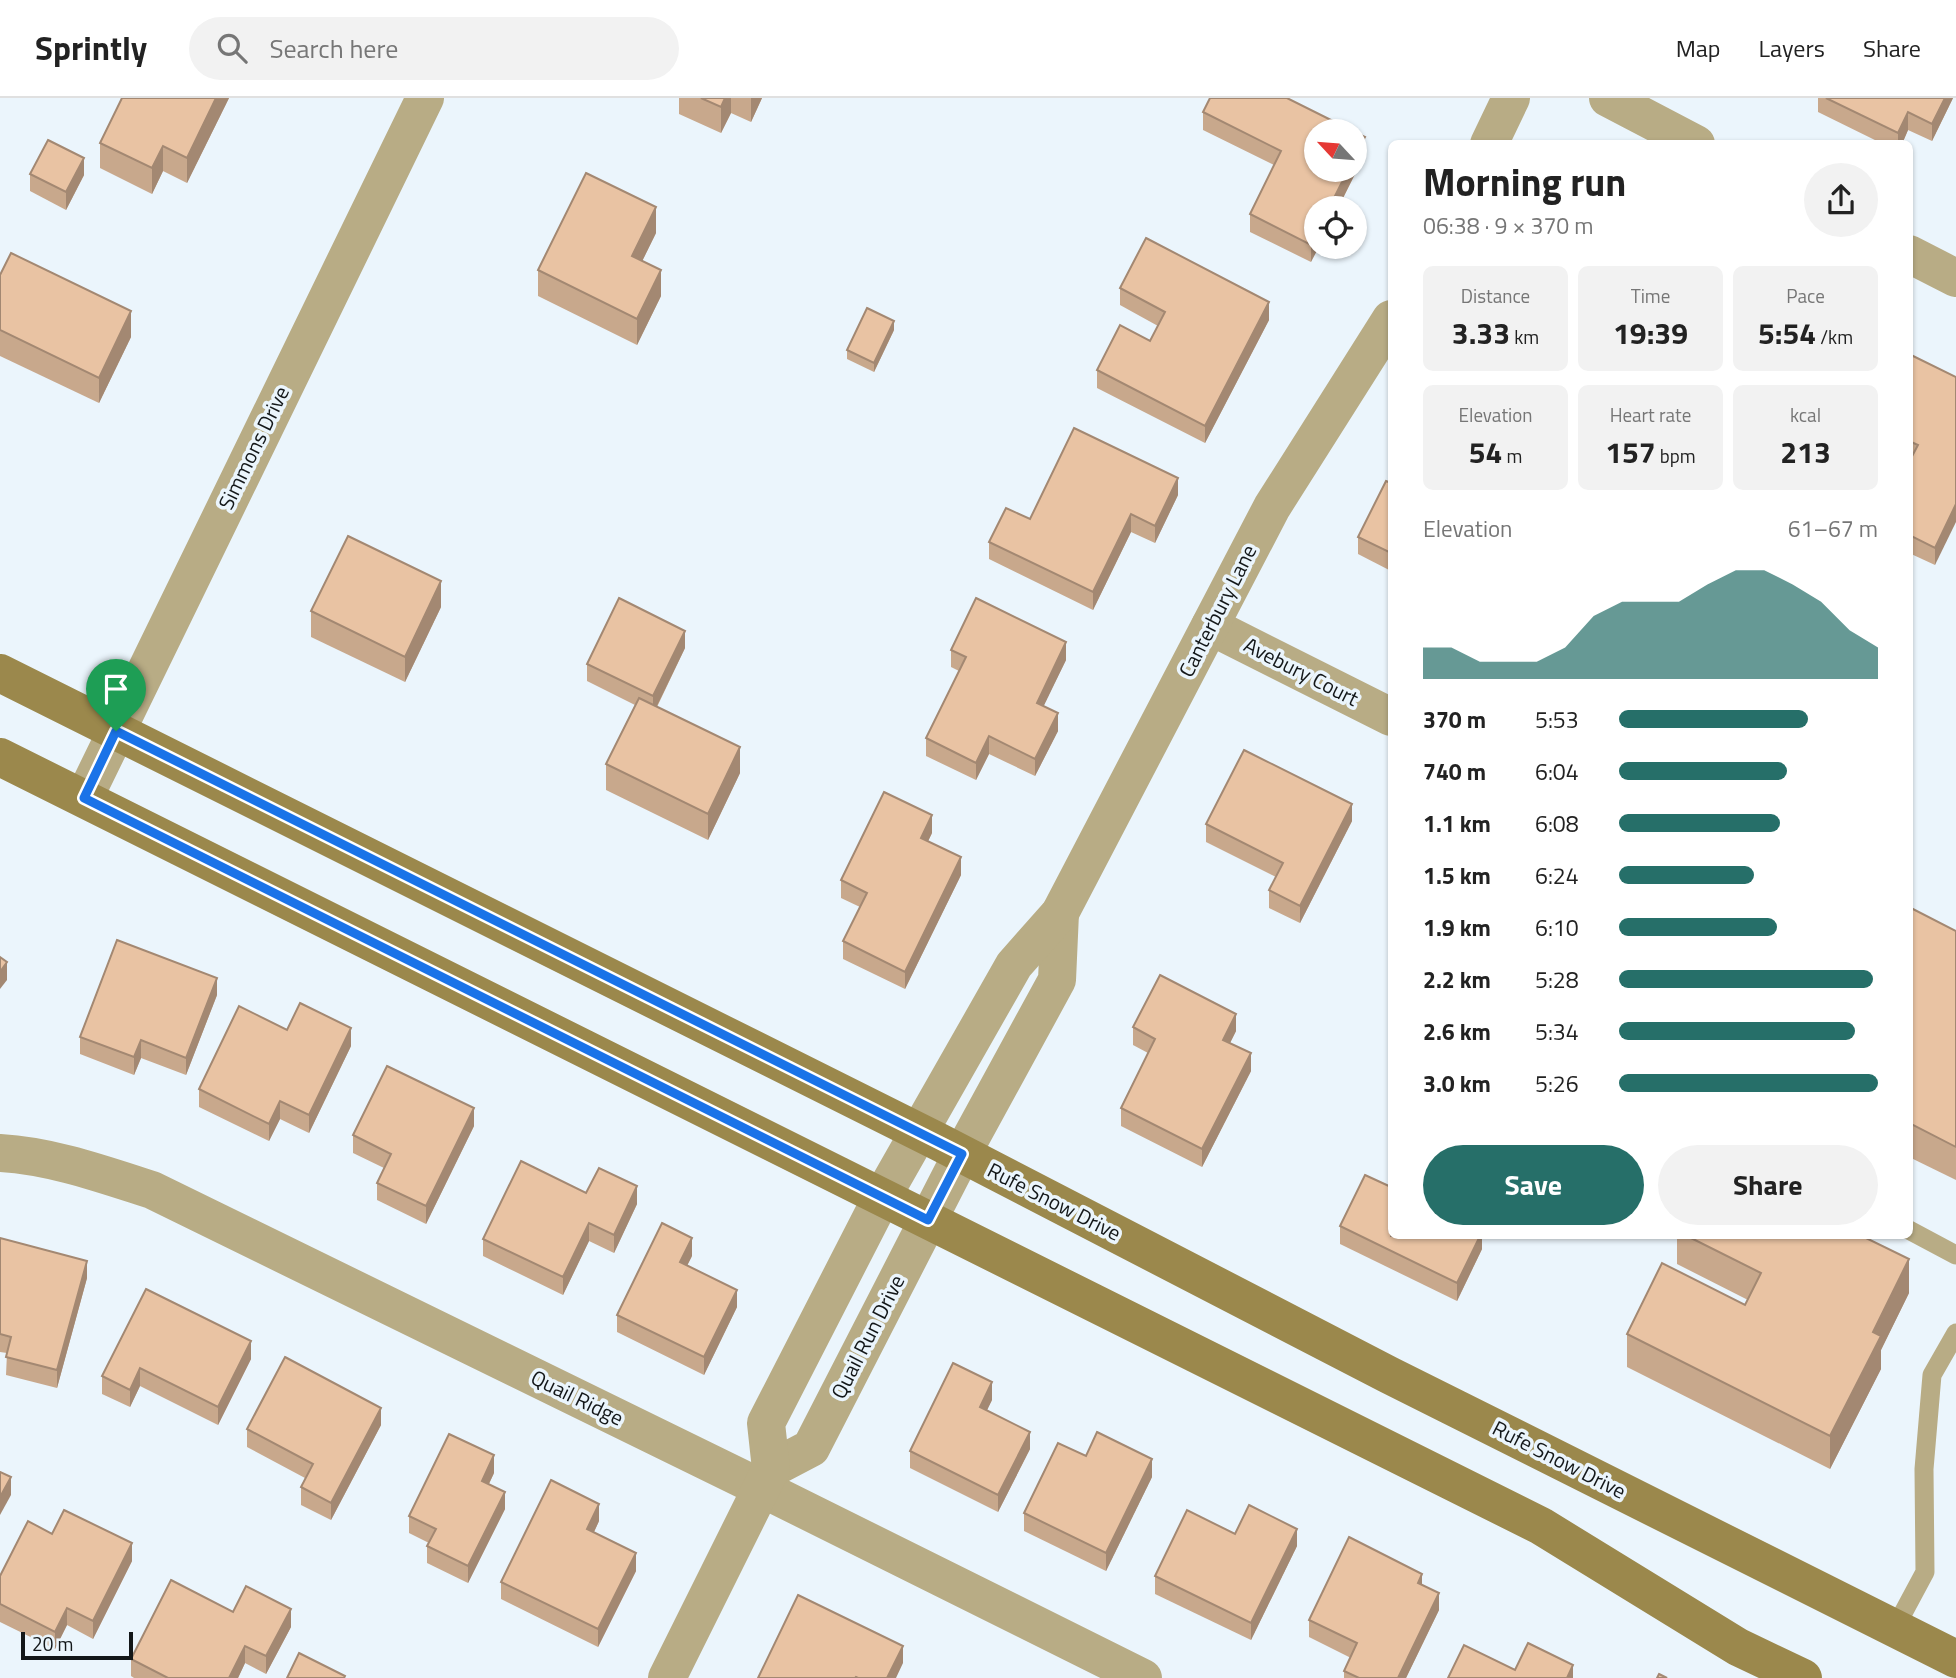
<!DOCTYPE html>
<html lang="en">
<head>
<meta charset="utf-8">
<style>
  :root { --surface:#fff; --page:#f2f2f2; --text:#222; --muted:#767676; --line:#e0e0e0; --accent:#266f69 }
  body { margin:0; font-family:"Titillium Web",sans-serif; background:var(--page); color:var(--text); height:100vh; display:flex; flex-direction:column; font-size:26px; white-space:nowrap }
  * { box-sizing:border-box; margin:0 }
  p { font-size:23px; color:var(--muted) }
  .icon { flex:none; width:38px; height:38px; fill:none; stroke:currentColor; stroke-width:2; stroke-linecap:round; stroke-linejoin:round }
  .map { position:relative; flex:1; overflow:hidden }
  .panel { position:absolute; left:1388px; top:42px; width:525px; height:1099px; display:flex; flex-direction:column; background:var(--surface); border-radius:10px; box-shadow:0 2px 5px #0004 }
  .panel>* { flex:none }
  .needle { width:46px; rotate:296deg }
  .tools { position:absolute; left:1304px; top:21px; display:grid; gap:14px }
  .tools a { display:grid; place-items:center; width:63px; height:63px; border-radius:50%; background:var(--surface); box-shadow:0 2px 5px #0004; font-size:35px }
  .scale { position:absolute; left:21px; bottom:18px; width:112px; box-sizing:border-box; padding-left:7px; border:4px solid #131719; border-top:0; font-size:19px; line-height:24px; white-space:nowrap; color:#131719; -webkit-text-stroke:5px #ebf5fc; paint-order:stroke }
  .pin { position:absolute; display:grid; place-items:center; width:60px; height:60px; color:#fff; margin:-72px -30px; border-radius:50% 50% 50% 0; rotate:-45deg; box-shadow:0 0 7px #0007 }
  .pin .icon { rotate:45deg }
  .round { display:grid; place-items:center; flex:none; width:74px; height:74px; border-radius:37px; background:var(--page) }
  .summary { display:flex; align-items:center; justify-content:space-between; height:119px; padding:0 35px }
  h1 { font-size:38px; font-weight:700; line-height:52px }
  .metrics { display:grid; grid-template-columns:repeat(3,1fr); gap:10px; height:119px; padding:7px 35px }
  .metrics div { display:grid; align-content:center; border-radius:10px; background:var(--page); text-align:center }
  .metrics b { font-size:30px; font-weight:700 }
  .metrics small { font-size:19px; font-weight:400 }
  .metrics p { font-size:19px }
  .chart { height:196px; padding:14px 35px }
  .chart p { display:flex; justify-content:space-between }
  .chart svg { width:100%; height:126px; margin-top:7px; fill:var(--accent); opacity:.7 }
  .cta { display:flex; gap:14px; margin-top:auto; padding:14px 35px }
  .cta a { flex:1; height:80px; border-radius:42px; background:var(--accent); color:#fff; font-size:28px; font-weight:700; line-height:80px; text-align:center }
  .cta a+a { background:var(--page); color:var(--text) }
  ul { padding:0 35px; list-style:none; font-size:23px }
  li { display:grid; grid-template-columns:112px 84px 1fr; align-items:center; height:52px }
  li i { height:18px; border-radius:9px; background:var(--accent) }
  header { display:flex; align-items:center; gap:42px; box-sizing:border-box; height:98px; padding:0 35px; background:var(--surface); border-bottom:2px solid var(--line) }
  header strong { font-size:33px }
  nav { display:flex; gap:38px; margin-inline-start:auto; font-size:24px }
  .search { width:490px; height:63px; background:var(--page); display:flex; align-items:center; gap:18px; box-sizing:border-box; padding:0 24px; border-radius:38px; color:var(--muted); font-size:26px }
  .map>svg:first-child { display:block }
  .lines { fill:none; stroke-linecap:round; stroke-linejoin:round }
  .service { stroke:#b8ac85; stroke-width:19 }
  .minor { stroke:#b8ac85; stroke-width:38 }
  .secondary { stroke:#9b884c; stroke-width:38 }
  .wall { fill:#c8a88c }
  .shaded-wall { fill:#a38872 }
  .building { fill:#e9c3a3; stroke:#a38872; stroke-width:2 }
  .route-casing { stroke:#fff; stroke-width:14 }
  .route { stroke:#1a73e8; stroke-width:9 }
  .labels { text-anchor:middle; stroke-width:7; stroke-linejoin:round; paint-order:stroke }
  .street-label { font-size:21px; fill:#131719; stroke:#ebf5fc }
</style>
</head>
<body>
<header>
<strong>Sprintly</strong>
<div class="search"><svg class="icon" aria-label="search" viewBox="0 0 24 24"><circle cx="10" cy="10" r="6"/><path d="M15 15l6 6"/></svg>Search here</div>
<nav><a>Map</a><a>Layers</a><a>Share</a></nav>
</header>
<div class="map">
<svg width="1956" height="1580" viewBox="0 0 1956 1580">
  <rect width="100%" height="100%" fill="#ebf5fc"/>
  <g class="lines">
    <!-- service -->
    <g class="service">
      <polyline points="1909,1132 1956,1157"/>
      <polyline points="1895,1530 1925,1474 1924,1371 1932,1277 1956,1235"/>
    </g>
    <!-- minor -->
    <g class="minor">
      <polyline points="1608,0 1696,46"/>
      <polyline points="1489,46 1511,0"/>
      <polyline points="1909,156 1956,180"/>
      <polyline points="1210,528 1391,619"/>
      <polyline points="84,700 425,0"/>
      <path d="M0,1055C52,1058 102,1076 152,1092L761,1390L1143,1580"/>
      <polyline points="771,1371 811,1350 962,1056 1057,882 1060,815"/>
      <polyline points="667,1580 771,1371 766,1325 882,1099 1014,867 1060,815 1272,409 1391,221"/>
    </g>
    <!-- secondary -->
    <g class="secondary">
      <polyline points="0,575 939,1044 1389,1277 1956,1561"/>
      <polyline points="0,659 1541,1428 1738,1549 1803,1580"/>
    </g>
  </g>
  <!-- wall -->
  <g class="wall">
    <polygon points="122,0 229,0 187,85 163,73 152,96 100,70 100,45"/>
    <polygon points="679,0 762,0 751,24 731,15 721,35 679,16"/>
    <polygon points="1818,0 1953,0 1932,43 1908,32 1902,46 1883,46 1818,14"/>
    <polygon points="1203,14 1365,56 1338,110 1316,110 1311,164 1250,134 1250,116 1274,67 1203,32"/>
    <polygon points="30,76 84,77 66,112 30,93"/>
    <polygon points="656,135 642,163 661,198 637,247 538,198 538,172"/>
    <polygon points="0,177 131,239 99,305 0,258"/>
    <polygon points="1120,190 1269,222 1205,345 1097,290 1097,272 1150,243 1158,228 1120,207"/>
    <polygon points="894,232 874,274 847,261 847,252"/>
    <polygon points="1909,256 1956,279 1935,467 1909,455 1909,364 1911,362 1909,361"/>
    <polygon points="1391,385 1391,473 1358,456 1358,439"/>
    <polygon points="1178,397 1155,445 1131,434 1093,512 989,461 989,444 1030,421"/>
    <polygon points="441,509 405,584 311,539 311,513"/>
    <polygon points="685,550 657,609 740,675 708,742 606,692 606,666 635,607 587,583 587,566"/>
    <polygon points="951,552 1066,562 1043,608 1058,633 1035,678 989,656 976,682 926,658 926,640 959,573 951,569"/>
    <polygon points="1352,723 1300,825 1269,810 1269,792 1276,779 1206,744 1206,726"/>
    <polygon points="932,735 928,743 961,777 905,891 843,861 843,843 860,809 841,800 841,782"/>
    <polygon points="1909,809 1956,833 1956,1082 1909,1059"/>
    <polygon points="217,897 186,977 141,960 134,977 80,956 80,939"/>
    <polygon points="1133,929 1236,933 1230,945 1251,973 1202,1069 1121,1028 1121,1010 1148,955 1133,947"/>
    <polygon points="287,932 351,948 309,1035 280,1021 269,1043 199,1009 199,991"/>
    <polygon points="474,1028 426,1126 377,1102 377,1085 384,1070 353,1055 353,1037"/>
    <polygon points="586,1095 637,1106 614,1155 589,1143 563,1197 483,1158 483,1141"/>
    <polygon points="1340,1128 1482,1138 1482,1151 1457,1203 1340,1146"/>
    <polygon points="1677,1138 1862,1138 1909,1195 1881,1252 1881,1271 1830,1371 1627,1269 1627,1236 1745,1207 1748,1202 1677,1166"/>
    <polygon points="0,1140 87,1180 57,1290 6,1277 7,1255 0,1254"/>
    <polygon points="692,1158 687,1167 737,1209 704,1277 617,1234 617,1217"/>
    <polygon points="146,1191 251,1261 218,1327 140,1288 130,1309 102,1296 102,1278"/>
    <polygon points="992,1302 986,1313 1030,1351 998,1414 910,1370 910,1353"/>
    <polygon points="381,1327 331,1422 301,1407 301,1389 305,1380 247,1349 247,1331"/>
    <polygon points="1086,1358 1152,1379 1106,1473 1024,1433 1024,1415"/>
    <polygon points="494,1375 489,1386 505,1411 468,1485 427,1465 427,1448 429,1445 409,1435 409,1418"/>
    <polygon points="599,1423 594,1434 636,1473 598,1549 501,1501 501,1484"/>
    <polygon points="52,1436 132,1463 93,1541 67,1527 55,1551 0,1524 0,1478"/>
    <polygon points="1235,1436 1297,1448 1251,1542 1155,1496 1155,1478"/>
    <polygon points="1422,1487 1439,1512 1406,1580 1344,1580 1344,1573 1351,1560 1309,1539 1309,1522"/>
    <polygon points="233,1514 291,1529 266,1576 245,1565 238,1580 134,1580 131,1578 131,1561"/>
  </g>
  <!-- shaded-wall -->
  <g class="shaded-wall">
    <polygon points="216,0 229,0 187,85 187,60"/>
    <polygon points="725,0 731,0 731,15 721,35 721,9"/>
    <polygon points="751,0 762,0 751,24"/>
    <polygon points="1945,0 1953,0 1932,43 1932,26"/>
    <polygon points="1908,14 1908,32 1902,46 1898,46 1898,35"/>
    <polygon points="1365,39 1365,56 1338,110 1329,110 1348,72 1354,72 1354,59"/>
    <polygon points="163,48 163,73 152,96 152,70"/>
    <polygon points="84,60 84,77 66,112 66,94"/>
    <polygon points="656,109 656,135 632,184 632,158"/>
    <polygon points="1316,136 1316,149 1319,149 1311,164 1311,147"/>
    <polygon points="661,172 661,198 637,247 637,221"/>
    <polygon points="1269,204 1269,222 1205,345 1205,328"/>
    <polygon points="131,213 131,239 99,305 99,280"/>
    <polygon points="894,223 894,232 874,274 874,265"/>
    <polygon points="1178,380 1178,397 1155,445 1155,428"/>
    <polygon points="1956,406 1956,424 1935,467 1935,450"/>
    <polygon points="1131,416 1131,434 1093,512 1093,494"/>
    <polygon points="441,483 441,509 405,584 405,559"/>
    <polygon points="685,533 685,550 653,616 653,598"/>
    <polygon points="1066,544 1066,562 1037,622 1037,605"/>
    <polygon points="1058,615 1058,633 1035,678 1035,661"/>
    <polygon points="989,638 989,656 976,682 976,665"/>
    <polygon points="740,649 740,675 708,742 708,716"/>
    <polygon points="1352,706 1352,723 1300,825 1300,808"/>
    <polygon points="932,717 932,735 921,758 921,740"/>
    <polygon points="961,759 961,777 905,891 905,874"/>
    <polygon points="7,864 7,882 0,891 0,874"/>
    <polygon points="217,880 217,897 186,977 186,960"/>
    <polygon points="1236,916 1236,933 1223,959 1223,942"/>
    <polygon points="351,930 351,948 309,1035 309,1017"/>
    <polygon points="141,942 141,960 134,977 134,959"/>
    <polygon points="1251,955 1251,973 1202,1069 1202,1051"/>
    <polygon points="280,1003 280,1021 269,1043 269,1026"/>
    <polygon points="474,1010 474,1028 426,1126 426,1108"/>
    <polygon points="637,1088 637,1106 614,1155 614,1137"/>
    <polygon points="589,1125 589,1143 563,1197 563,1179"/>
    <polygon points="1480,1138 1482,1138 1482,1151 1457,1203 1457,1185"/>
    <polygon points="692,1140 692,1158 680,1182 680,1164"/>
    <polygon points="1909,1161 1909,1195 1881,1252 1881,1271 1830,1371 1830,1338 1873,1234"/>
    <polygon points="87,1163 87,1180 57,1290 57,1272"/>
    <polygon points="737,1192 737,1209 704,1277 704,1259"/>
    <polygon points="251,1243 251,1261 218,1327 218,1309"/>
    <polygon points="140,1270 140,1288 130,1309 130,1292"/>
    <polygon points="992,1284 992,1302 980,1327 980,1309"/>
    <polygon points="381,1310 381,1327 331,1422 331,1405"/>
    <polygon points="1030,1334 1030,1351 998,1414 998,1397"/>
    <polygon points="494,1357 494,1375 482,1400 482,1383"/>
    <polygon points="1152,1361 1152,1379 1106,1473 1106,1455"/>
    <polygon points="11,1379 11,1397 0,1417 0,1399"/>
    <polygon points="505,1394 505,1411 468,1485 468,1468"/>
    <polygon points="599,1406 599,1423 587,1449 587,1431"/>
    <polygon points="1297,1431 1297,1448 1251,1542 1251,1525"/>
    <polygon points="132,1445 132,1463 93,1541 93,1523"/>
    <polygon points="636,1455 636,1473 598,1549 598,1531"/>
    <polygon points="1422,1476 1422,1493 1418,1485"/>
    <polygon points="1439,1495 1439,1512 1406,1580 1398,1580"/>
    <polygon points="67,1510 67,1527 55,1551 55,1534"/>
    <polygon points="291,1511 291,1529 266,1576 266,1558"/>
    <polygon points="245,1548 245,1565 238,1580 229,1580"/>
    <polygon points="903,1548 903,1565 896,1580 887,1580"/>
    <polygon points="1573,1567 1573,1580 1567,1580"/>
  </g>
  <!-- building -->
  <g class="building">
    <polygon points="122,0 216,0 187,60 163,48 152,70 100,45"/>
    <polygon points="701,0 725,0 721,9"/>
    <polygon points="1210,0 1287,0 1353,33 1316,33 1316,72 1348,72 1329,110 1316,110 1316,136 1311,147 1250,116 1281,53 1203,14"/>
    <polygon points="1826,0 1945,0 1932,26 1908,14 1898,35"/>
    <polygon points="1354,34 1365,39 1354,59"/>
    <polygon points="48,42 84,60 66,94 30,76"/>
    <polygon points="586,75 656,109 632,158 661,172 637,221 538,172"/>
    <polygon points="1146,140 1269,204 1205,328 1097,272 1120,227 1150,243 1165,214 1120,190"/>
    <polygon points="11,155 131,213 99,280 0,232 0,177"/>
    <polygon points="867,210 894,223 874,265 847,252"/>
    <polygon points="1909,256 1956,279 1956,406 1935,450 1909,437 1909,364 1918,347 1909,343"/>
    <polygon points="1074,330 1178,380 1155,428 1131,416 1093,494 989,444 1006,410 1030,421"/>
    <polygon points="1386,383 1391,385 1391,455 1358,439"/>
    <polygon points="348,438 441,483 405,559 311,513"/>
    <polygon points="619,500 685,533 653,598 587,566"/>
    <polygon points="976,500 1066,544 1037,605 1058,615 1035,661 989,638 976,665 926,640 966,559 951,552"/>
    <polygon points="639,600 740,649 708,716 606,666"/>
    <polygon points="1244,652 1352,706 1300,808 1269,792 1283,765 1206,726"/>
    <polygon points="884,694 932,717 921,740 961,759 905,874 843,843 867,795 841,782"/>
    <polygon points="1909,809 1956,833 1956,1049 1909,1025"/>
    <polygon points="117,842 217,880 186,960 141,942 134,959 80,939"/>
    <polygon points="0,859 7,864 0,874"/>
    <polygon points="1160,877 1236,916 1223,942 1251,955 1202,1051 1121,1010 1155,941 1133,929"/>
    <polygon points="300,905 351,930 309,1017 280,1003 269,1026 199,991 239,908 287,932"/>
    <polygon points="387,968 474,1010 426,1108 377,1085 391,1056 353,1037"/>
    <polygon points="521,1063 586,1095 599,1070 637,1088 614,1137 589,1125 563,1179 483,1141"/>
    <polygon points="1365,1077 1391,1089 1391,1138 1480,1138 1457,1185 1340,1128"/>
    <polygon points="662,1125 692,1140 680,1164 737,1192 704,1259 617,1217"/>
    <polygon points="1687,1138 1862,1138 1909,1161 1873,1234 1881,1238 1830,1338 1627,1236 1662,1165 1745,1207 1761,1175"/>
    <polygon points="0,1140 87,1163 57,1272 6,1259 11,1239 0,1236"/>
    <polygon points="146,1191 251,1243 218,1309 140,1270 130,1292 102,1278"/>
    <polygon points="285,1259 381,1310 331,1405 301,1389 313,1366 247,1331"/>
    <polygon points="953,1265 992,1284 980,1309 1030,1334 998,1397 910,1353"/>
    <polygon points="1097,1334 1152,1361 1106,1455 1024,1415 1058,1345 1086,1358"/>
    <polygon points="449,1336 494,1357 482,1383 505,1394 468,1468 427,1448 436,1431 409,1418"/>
    <polygon points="0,1374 11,1379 0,1399"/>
    <polygon points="551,1382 599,1406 587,1431 636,1455 598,1531 501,1484"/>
    <polygon points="1249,1407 1297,1431 1251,1525 1155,1478 1187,1412 1235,1436"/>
    <polygon points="64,1412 132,1445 93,1523 67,1510 55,1534 0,1506 0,1478 28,1423 52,1436"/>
    <polygon points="1349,1439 1422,1476 1418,1485 1439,1495 1398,1580 1359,1580 1344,1573 1357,1545 1309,1522"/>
    <polygon points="171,1482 233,1514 246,1488 291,1511 266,1558 245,1548 229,1580 168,1580 131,1561"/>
    <polygon points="798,1497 903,1548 887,1580 858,1580 856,1579 855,1580 758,1580"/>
    <polygon points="1528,1545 1573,1567 1567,1580 1448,1580 1464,1547 1515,1572"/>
    <polygon points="299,1555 345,1578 344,1580 287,1580"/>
    <polygon points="1659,1576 1667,1580 1657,1580"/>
  </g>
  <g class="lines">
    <!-- route casing -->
    <g class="route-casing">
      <polygon id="route" points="116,633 962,1056 928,1122 84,700"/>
    </g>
    <!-- route -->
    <use href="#route" class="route"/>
  </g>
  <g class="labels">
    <!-- street labels -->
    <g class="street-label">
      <text transform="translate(254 350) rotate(-64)" y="7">Simmons Drive</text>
      <text transform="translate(1218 513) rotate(-63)" y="7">Canterbury Lane</text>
      <text transform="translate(1301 574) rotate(27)" y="7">Avebury Court</text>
      <text transform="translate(1054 1104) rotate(27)" y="7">Rufe Snow Drive</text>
      <text transform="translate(868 1239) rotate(-63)" y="7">Quail Run Drive</text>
      <text transform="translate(577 1300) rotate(26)" y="7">Quail Ridge</text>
      <text transform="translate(1559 1362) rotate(27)" y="7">Rufe Snow Drive</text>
    </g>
  </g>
</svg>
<div class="tools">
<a><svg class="needle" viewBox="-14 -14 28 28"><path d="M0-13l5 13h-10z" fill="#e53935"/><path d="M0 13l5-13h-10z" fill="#767676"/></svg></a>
<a><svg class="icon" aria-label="locate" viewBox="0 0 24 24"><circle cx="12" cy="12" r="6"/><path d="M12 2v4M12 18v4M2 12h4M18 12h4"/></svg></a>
</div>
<div class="scale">20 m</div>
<div class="pin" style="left:116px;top:633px;background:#1e9e55"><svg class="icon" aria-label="arrive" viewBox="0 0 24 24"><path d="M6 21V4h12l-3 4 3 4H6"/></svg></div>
<section class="panel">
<div class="summary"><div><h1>Morning run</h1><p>06:38 · 9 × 370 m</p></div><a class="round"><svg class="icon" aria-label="share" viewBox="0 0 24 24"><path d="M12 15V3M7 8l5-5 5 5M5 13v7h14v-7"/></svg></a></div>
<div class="metrics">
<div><p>Distance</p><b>3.33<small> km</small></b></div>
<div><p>Time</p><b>19:39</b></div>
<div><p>Pace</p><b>5:54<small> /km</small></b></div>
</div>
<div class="metrics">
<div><p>Elevation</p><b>54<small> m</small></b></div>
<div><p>Heart rate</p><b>157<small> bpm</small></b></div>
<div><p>kcal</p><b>213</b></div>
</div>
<div class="chart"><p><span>Elevation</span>61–67 m</p>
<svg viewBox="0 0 160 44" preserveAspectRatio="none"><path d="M0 44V33L10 33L20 38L30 38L40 38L50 33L60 22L70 17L80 17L90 17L100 11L110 6L120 6L130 11L140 17L150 27L160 33V44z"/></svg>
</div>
<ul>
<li><b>370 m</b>5:53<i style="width:73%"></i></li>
<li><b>740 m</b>6:04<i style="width:65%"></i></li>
<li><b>1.1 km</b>6:08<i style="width:62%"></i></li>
<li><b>1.5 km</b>6:24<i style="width:52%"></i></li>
<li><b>1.9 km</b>6:10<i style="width:61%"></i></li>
<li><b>2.2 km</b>5:28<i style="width:98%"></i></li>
<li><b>2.6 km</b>5:34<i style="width:91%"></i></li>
<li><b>3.0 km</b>5:26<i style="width:100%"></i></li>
</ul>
<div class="cta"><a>Save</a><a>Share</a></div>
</section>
</div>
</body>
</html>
